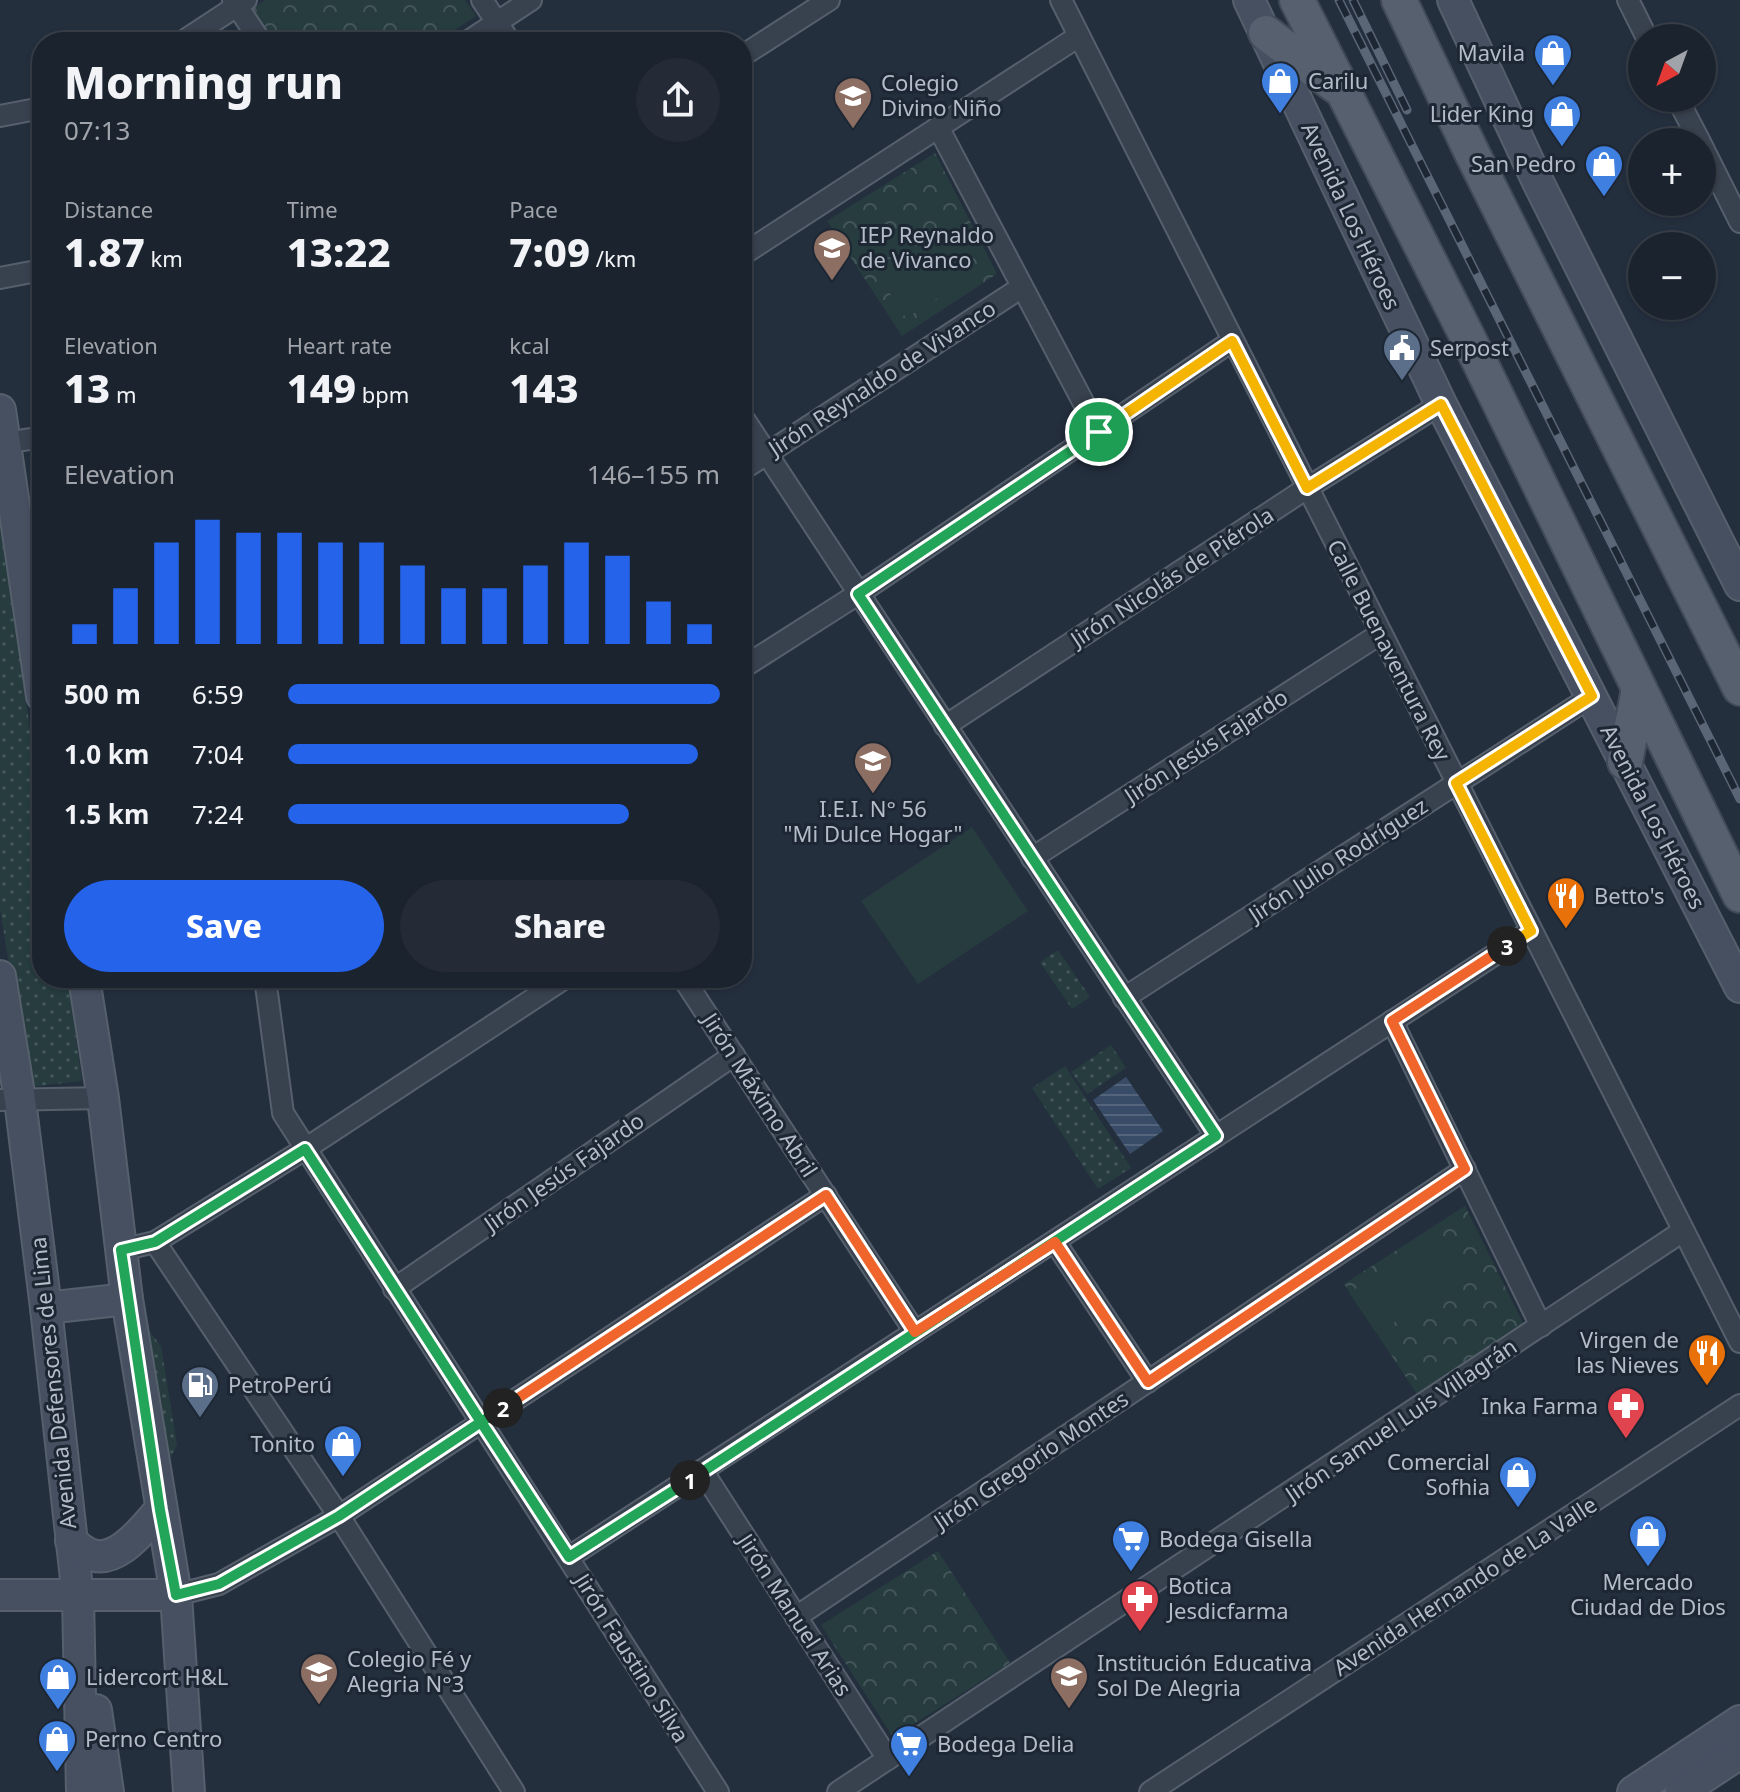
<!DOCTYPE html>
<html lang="en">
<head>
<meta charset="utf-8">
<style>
  :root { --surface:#1b232e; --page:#242b36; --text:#f1f3f6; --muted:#a0a4aa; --line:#39404a; --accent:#2563eb }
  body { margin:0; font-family:"Noto Sans",sans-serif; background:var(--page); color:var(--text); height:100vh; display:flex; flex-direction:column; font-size:30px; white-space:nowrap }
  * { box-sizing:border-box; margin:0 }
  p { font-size:26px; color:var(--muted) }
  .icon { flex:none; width:44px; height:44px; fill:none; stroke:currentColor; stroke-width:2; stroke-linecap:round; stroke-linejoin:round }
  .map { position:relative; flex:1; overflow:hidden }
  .panel { position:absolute; left:32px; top:32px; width:720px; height:956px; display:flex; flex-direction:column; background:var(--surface); border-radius:32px; box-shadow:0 2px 6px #0004,0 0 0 2px var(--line) }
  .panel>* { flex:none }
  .needle { width:52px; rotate:221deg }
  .controls { position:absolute; left:1628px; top:24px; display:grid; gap:16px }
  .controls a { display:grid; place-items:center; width:88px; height:88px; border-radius:50%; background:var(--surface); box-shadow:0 2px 6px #0004,0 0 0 2px var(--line); font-size:40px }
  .pin { position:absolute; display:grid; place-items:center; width:68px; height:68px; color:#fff; margin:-34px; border:4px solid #fff; border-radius:50%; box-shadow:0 2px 8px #0007 }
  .km { position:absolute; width:40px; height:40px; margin:-20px; border-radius:50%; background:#222; color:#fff; font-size:22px; line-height:40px; text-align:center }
  .round { display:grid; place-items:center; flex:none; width:84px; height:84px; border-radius:42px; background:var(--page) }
  .headline { display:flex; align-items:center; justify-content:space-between; height:136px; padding:0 32px }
  h1 { font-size:44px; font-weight:800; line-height:60px }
  .metrics { display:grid; grid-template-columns:repeat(3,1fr); gap:12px; height:136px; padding:8px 32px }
  .metrics div { display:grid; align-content:center }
  .metrics b { font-size:40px; font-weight:800 }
  .metrics small { font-size:22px; font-weight:400 }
  .metrics p { font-size:22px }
  .chart { height:224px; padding:16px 32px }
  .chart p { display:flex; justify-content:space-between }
  .chart svg { width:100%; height:144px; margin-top:8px; stroke:var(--accent); stroke-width:6 }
  .action { display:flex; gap:16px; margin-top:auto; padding:16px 32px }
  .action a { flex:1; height:92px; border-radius:48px; background:var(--accent); color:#fff; font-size:32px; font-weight:800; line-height:92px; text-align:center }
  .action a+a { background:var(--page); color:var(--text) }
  ul { padding:0 32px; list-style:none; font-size:26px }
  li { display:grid; grid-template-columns:128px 96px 1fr; align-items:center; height:60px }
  li i { height:20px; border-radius:10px; background:var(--accent) }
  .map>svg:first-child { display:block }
  .grass { fill:url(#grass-dots) }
  .forest { fill:url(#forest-crowns) }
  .pitch { fill:#263c3f }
  .water { fill:url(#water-rules) }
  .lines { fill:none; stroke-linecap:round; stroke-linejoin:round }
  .street-casing { stroke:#565f6c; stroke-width:24 }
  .secondary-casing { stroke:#565f6c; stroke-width:34 }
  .primary-casing { stroke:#414a57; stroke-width:38 }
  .street { stroke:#38414e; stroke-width:20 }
  .secondary { stroke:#465061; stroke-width:30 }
  .primary { stroke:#56606e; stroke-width:34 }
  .rail-casing { stroke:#5a6575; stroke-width:9 }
  .rail { stroke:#1d2633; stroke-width:6; stroke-dasharray:18; stroke-linecap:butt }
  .split-1-casing { stroke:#fff; stroke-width:16 }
  .split-2-casing { stroke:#fff; stroke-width:16 }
  .split-3-casing { stroke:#fff; stroke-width:16 }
  .split-4-casing { stroke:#fff; stroke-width:16 }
  .split-1 { stroke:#22a559; stroke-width:10 }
  .split-2 { stroke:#22a559; stroke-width:10 }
  .split-3 { stroke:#f0652b; stroke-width:10 }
  .split-4 { stroke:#f5b400; stroke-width:10 }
  .labels { text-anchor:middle; stroke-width:6; stroke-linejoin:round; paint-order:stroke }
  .poi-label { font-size:22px; fill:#b4bcc9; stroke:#1d2633; text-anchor:start }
  .street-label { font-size:22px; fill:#b4bcc9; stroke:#1d2633 }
</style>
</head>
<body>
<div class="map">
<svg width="1740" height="1792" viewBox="0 0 1740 1792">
  <defs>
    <pattern id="grass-dots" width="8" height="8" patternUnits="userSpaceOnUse" patternTransform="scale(2)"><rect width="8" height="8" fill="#263c3f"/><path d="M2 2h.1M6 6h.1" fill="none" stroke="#435659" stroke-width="1.8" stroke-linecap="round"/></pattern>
    <pattern id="forest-crowns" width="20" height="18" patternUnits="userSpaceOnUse" patternTransform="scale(2)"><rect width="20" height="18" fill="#263c3f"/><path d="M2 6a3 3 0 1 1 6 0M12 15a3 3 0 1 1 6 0" fill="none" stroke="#435659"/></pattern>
    <pattern id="water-rules" width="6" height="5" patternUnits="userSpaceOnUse" patternTransform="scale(2)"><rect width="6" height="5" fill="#394c67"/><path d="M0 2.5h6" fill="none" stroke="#53647b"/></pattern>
  </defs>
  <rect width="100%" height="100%" fill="#242f3e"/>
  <!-- grass -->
  <g class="grass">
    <polygon points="0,526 42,809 42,978 67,978 82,1081 29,1087 0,909"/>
    <polygon points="1058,950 1090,997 1072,1009 1040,962"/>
    <polygon points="1111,1045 1126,1068 1087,1094 1071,1072"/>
    <polygon points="1065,1066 1131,1168 1098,1189 1032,1088"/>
    <polygon points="147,1328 161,1346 177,1445 168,1462"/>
  </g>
  <!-- forest -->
  <g class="forest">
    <polygon points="265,0 465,0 476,16 436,42 275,42 253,8"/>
    <polygon points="935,153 997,274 902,336 827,221"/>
    <polygon points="1465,1206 1524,1325 1419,1397 1344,1284"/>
    <polygon points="938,1551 1010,1663 893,1737 821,1625"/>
  </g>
  <!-- pitch -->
  <g class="pitch">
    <polygon points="950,225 980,271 906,318 876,272"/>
    <polygon points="972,827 1028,911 918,984 861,901"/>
    <polygon points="1439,1233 1467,1274 1377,1334 1349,1293"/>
  </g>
  <!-- water -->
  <polygon class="water" points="1126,1077 1163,1131 1130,1154 1093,1100"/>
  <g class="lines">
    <!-- street casing -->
    <g class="street-casing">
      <g id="street">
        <polyline points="233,0 261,42"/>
        <polyline points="482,0 510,42"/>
        <polyline points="1061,0 1740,1342"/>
        <polyline points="1628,0 1647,38"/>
        <polyline points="182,42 246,0"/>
        <polyline points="467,42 531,0"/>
        <polyline points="742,56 829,0"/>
        <polyline points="1677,98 1700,142"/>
        <polyline points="0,116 42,108"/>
        <polyline points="938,127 1099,432"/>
        <polyline points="1702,146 1740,222"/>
        <polyline points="742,255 1079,36"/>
        <polyline points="0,278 42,270"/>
        <polyline points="742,416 1216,1136"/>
        <polyline points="6,443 42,437"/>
        <polyline points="742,470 1022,287"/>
        <polyline points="742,668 858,594 1232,341"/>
        <polyline points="945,726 1307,488 1441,404"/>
        <polyline points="1032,858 1380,634"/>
        <polyline points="265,978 283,1113 718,1792"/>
        <polyline points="683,978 915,1332"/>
        <polyline points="1124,998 1592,696"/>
        <polyline points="1392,1021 1541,1326"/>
        <polyline points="0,1100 103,1098"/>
        <polyline points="155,1242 339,1516 514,1792"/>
        <polyline points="1055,1242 1148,1382"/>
        <polyline points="121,1250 155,1242 305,1149 565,978"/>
        <polyline points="394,1289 734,1055"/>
        <polyline points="703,1472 888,1759"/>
        <polyline points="569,1557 1531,931"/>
        <polyline points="176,1595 219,1584 339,1516 826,1195"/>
        <polyline points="796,1617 1465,1169"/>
        <polyline points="838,1792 1683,1231"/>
        <polyline points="1150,1792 1740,1405"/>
      </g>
    </g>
    <!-- secondary casing -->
    <g class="secondary-casing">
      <g id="secondary">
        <polyline points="1249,0 1441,404 1740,987"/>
        <polyline points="1453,0 1538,182 1740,585"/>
        <polyline points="0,410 42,696"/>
        <polyline points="0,976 20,1100 46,1308 78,1597 82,1792"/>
        <polyline points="84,978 103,1098 127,1299 176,1595 189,1792"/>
        <polyline points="46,1308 127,1299"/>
        <path d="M71,1541C76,1545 81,1550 87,1553C115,1568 144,1528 160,1510"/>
        <polyline points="0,1595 176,1595"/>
        <polyline points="96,1710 108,1792"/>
        <polyline points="1633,1792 1740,1721"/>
        <polyline points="1681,1792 1740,1753"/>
      </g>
    </g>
    <!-- primary casing -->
    <g class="primary-casing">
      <g id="primary">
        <polyline points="1297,0 1467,336 1740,895"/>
        <polyline points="1399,0 1472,153 1740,688"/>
        <polyline points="1266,33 1336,86"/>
        <polyline points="1625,762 1639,689"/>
      </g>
    </g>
    <!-- street -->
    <use href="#street" class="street"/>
    <!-- secondary -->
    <use href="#secondary" class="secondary"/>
    <!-- primary -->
    <use href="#primary" class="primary"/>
    <!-- rail casing -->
    <g class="rail-casing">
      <g id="rail">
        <polyline points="1339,0 1740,799"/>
        <polyline points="1353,0 1407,110"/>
      </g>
    </g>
    <!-- rail -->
    <use href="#rail" class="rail"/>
  </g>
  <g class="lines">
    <!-- split-1 casing -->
    <g class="split-1-casing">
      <polyline id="split-1" points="690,1480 1216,1136 858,594 1099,432"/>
    </g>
    <!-- split-2 casing -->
    <g class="split-2-casing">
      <polyline id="split-2" points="503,1408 481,1422 305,1149 155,1242 121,1250 160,1510 176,1595 219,1584 339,1516 481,1422 569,1557 690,1480"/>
    </g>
    <!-- split-3 casing -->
    <g class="split-3-casing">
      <polyline id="split-3" points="503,1408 826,1195 915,1332 1055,1242 1148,1382 1465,1169 1392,1021 1507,946"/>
    </g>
    <!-- split-4 casing -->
    <g class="split-4-casing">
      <polyline id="split-4" points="1099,432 1232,341 1307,488 1441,404 1592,696 1456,783 1531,931 1507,946"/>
    </g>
    <!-- split-1 -->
    <use href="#split-1" class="split-1"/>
    <!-- split-2 -->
    <use href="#split-2" class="split-2"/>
    <!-- split-3 -->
    <use href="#split-3" class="split-3"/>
    <!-- split-4 -->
    <use href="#split-4" class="split-4"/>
  </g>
  <!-- icons -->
  <defs>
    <g id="shop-pin" transform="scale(2)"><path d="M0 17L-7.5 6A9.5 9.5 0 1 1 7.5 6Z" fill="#3f7fe0" stroke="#1d2633"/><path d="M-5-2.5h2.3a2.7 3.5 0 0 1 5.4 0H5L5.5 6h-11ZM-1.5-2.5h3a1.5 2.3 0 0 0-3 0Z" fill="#fff"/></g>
    <g id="school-pin" transform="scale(2)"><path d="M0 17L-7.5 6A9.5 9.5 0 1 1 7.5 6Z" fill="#8d6e63" stroke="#1d2633"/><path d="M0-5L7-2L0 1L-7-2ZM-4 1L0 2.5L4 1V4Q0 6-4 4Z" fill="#fff"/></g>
    <g id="civic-pin" transform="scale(2)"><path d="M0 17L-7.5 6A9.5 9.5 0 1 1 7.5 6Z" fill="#5c6f8a" stroke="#1d2633"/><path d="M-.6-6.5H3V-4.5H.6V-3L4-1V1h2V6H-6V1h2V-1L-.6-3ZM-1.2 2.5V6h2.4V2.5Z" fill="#fff"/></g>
    <g id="restaurant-pin" transform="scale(2)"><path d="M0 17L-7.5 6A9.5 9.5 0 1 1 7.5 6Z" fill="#e8710a" stroke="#1d2633"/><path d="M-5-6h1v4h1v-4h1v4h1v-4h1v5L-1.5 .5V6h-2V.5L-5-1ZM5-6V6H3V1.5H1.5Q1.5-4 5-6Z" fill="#fff"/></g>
    <g id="fuel-pin" transform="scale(2)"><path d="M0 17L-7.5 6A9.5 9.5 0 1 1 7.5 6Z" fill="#5c6f8a" stroke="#1d2633"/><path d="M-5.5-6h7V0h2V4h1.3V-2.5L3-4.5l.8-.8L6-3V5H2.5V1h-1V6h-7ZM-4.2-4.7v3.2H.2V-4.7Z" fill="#fff"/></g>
    <g id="pharmacy-pin" transform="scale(2)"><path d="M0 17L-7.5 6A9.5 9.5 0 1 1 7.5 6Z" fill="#e0444e" stroke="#1d2633"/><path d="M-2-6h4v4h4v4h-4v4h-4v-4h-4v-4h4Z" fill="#fff"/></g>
    <g id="supermarket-pin" transform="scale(2)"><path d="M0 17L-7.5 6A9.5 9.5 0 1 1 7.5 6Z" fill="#3f7fe0" stroke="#1d2633"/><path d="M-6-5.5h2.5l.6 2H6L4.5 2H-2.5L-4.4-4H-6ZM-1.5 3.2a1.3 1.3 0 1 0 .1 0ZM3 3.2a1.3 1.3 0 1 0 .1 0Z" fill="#fff"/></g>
  </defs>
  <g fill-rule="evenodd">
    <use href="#shop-pin" x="1553" y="53"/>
    <use href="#shop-pin" x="1280" y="81"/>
    <use href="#school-pin" x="853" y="96"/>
    <use href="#shop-pin" x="1562" y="114"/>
    <use href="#shop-pin" x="1604" y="164"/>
    <use href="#school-pin" x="832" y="248"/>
    <use href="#civic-pin" x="1402" y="348"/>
    <use href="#school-pin" x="873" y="761"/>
    <use href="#restaurant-pin" x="1566" y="896"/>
    <use href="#restaurant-pin" x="1707" y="1353"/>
    <use href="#fuel-pin" x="200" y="1385"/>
    <use href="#pharmacy-pin" x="1626" y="1406"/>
    <use href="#shop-pin" x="343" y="1444"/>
    <use href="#shop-pin" x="1518" y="1475"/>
    <use href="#shop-pin" x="1648" y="1534"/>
    <use href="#supermarket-pin" x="1131" y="1539"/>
    <use href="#pharmacy-pin" x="1140" y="1599"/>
    <use href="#school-pin" x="319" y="1672"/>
    <use href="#school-pin" x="1069" y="1676"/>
    <use href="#shop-pin" x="58" y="1677"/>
    <use href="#shop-pin" x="57" y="1739"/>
    <use href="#supermarket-pin" x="909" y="1744"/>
  </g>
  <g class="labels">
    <!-- poi labels -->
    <g class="poi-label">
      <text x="1525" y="61" text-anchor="end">Mavila</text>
      <text x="1308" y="89">Carilu</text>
      <text x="881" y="91">Colegio<tspan x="881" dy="25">Divino Niño</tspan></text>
      <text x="1534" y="122" text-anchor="end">Lider King</text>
      <text x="1576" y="172" text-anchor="end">San Pedro</text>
      <text x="860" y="243">IEP Reynaldo<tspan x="860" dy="25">de Vivanco</tspan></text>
      <text x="1430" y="356">Serpost</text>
      <text x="873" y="817" text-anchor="middle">I.E.I. N° 56<tspan x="873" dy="25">"Mi Dulce Hogar"</tspan></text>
      <text x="1594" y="904">Betto's</text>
      <text x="1679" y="1348" text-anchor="end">Virgen de<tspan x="1679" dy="25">las Nieves</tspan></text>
      <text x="228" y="1393">PetroPerú</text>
      <text x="1598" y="1414" text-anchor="end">Inka Farma</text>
      <text x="315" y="1452" text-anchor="end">Tonito</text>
      <text x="1490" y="1470" text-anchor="end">Comercial<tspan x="1490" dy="25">Sofhia</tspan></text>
      <text x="1159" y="1547">Bodega Gisella</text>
      <text x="1648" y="1590" text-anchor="middle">Mercado<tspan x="1648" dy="25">Ciudad de Dios</tspan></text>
      <text x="1168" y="1594">Botica<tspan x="1168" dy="25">Jesdicfarma</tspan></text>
      <text x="347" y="1667">Colegio Fé y<tspan x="347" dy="25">Alegria N°3</tspan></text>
      <text x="1097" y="1671">Institución Educativa<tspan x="1097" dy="25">Sol De Alegria</tspan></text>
      <text x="86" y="1685">Lidercort H&amp;L</text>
      <text x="85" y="1747">Perno Centro</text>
      <text x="937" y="1752">Bodega Delia</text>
    </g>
    <!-- street labels -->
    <g class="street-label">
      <text transform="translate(1351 216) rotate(65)" y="8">Avenida Los Héroes</text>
      <text transform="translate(882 378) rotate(-33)" y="8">Jirón Reynaldo de Vivanco</text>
      <text transform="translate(1172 577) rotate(-33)" y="8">Jirón Nicolás de Piérola</text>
      <text transform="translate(1389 650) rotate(63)" y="8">Calle Buenaventura Rey</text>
      <text transform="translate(1206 746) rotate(-33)" y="8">Jirón Jesús Fajardo</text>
      <text transform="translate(1653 817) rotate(63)" y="8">Avenida Los Héroes</text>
      <text transform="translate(1338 860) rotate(-33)" y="8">Jirón Julio Rodríguez</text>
      <text transform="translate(760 1095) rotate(57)" y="8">Jirón Máximo Abril</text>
      <text transform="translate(564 1172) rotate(-35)" y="8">Jirón Jesús Fajardo</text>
      <text transform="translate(53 1383) rotate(-96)" y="8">Avenida Defensores de Lima</text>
      <text transform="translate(1401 1420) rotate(-34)" y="8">Jirón Samuel Luis Villagrán</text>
      <text transform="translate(1031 1460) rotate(-34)" y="8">Jirón Gregorio Montes</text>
      <text transform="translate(1465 1586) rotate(-33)" y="8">Avenida Hernando de La Valle</text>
      <text transform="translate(795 1615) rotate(57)" y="8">Jirón Manuel Arias</text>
      <text transform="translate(632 1658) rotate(58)" y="8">Jirón Faustino Silva</text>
    </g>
  </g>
</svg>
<div class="controls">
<a><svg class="needle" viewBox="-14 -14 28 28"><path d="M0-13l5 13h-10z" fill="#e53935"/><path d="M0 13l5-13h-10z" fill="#a0a4aa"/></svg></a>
<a>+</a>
<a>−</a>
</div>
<div class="pin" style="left:1099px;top:432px;background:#1e9e55"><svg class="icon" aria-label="arrive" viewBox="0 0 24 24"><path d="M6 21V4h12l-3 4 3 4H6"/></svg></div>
<b class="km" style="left:690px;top:1480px">1</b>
<b class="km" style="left:503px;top:1408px">2</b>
<b class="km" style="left:1507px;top:946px">3</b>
<section class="panel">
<div class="headline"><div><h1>Morning run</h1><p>07:13</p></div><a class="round"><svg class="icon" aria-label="share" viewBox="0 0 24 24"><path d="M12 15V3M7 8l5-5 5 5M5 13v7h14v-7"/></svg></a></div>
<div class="metrics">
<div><p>Distance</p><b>1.87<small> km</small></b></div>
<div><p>Time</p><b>13:22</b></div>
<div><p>Pace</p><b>7:09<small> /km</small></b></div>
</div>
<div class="metrics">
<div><p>Elevation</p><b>13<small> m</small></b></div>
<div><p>Heart rate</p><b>149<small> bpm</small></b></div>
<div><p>kcal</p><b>143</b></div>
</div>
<div class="chart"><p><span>Elevation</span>146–155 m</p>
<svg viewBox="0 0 160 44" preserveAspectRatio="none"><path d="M5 44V38M15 44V27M25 44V13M35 44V6M45 44V10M55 44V10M65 44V13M75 44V13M85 44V20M95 44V27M105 44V27M115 44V20M125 44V13M135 44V17M145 44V31M155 44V38"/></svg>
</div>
<ul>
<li><b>500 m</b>6:59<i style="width:100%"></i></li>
<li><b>1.0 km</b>7:04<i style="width:95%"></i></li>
<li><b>1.5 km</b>7:24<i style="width:79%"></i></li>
</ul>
<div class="action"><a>Save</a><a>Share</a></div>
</section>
</div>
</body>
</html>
